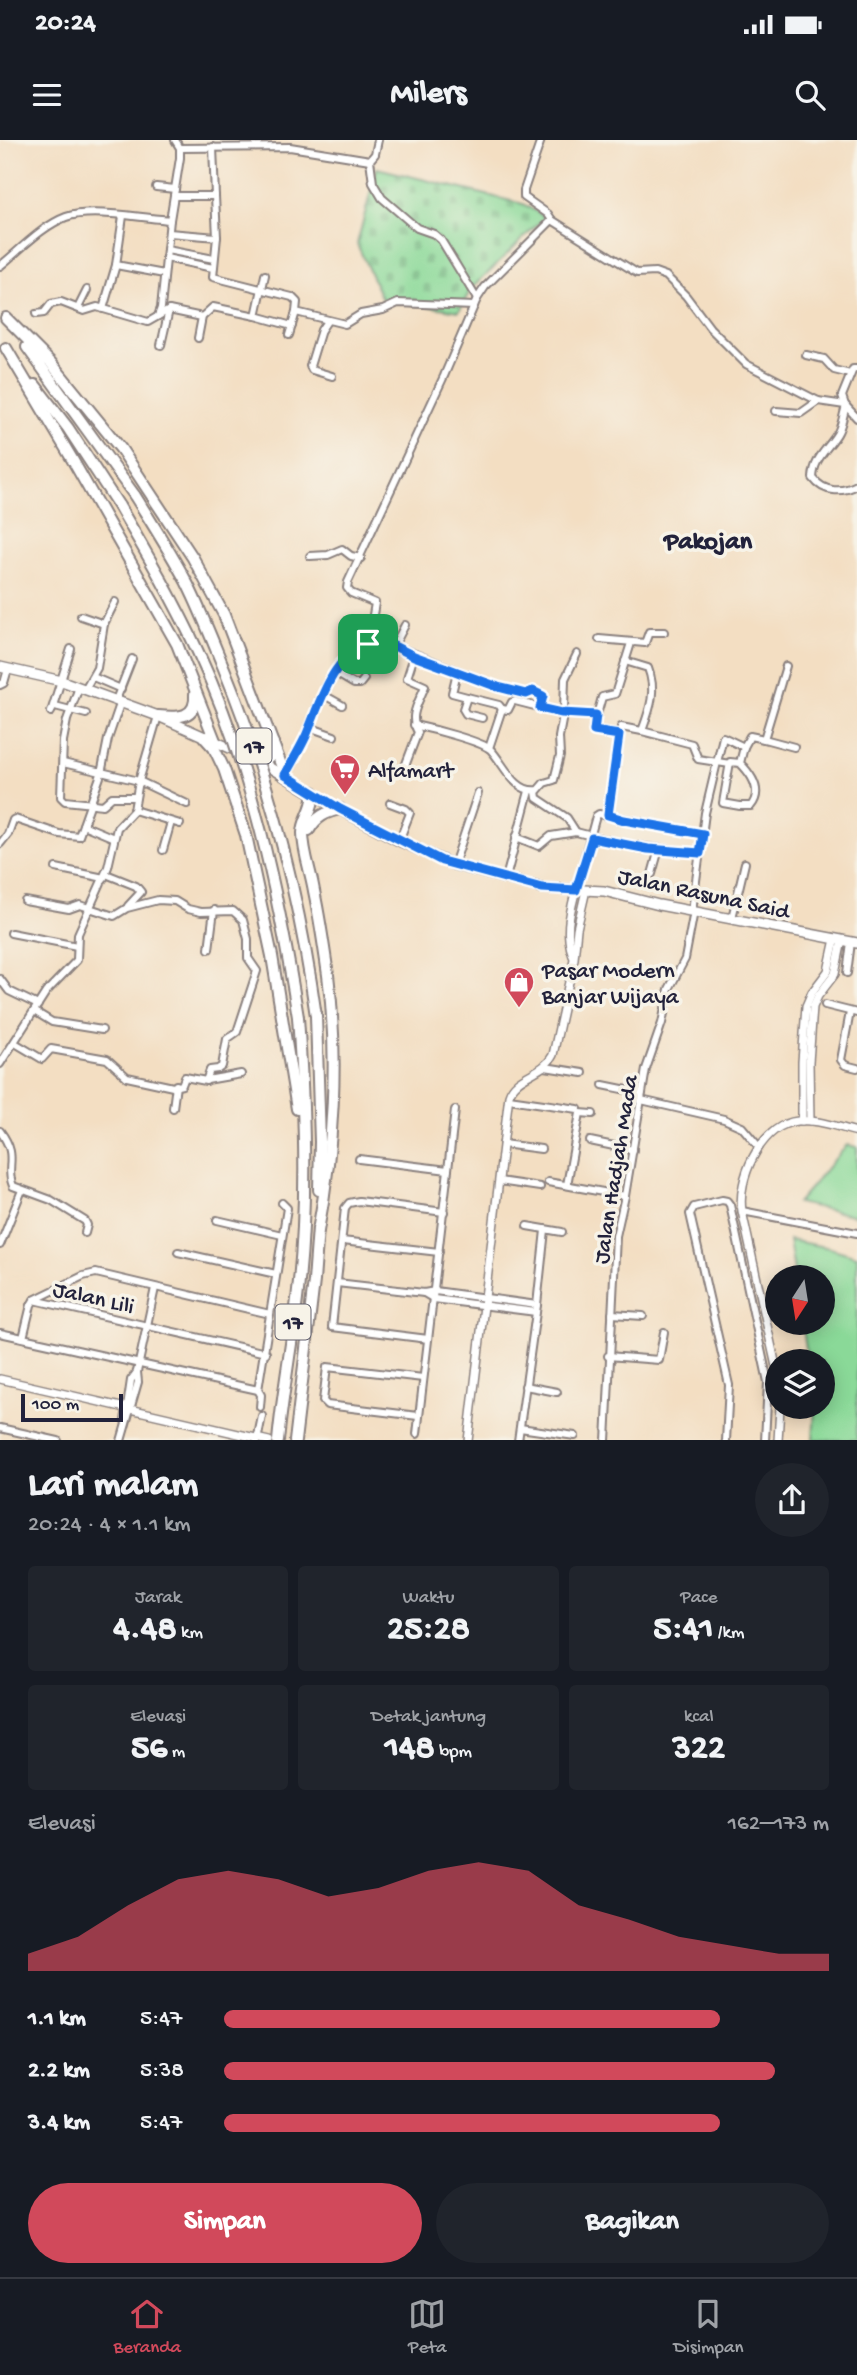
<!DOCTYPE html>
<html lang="id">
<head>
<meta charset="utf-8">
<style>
  :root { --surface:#171b24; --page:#20242c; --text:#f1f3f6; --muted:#9ea1a6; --line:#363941; --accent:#d1495b }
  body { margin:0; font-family:"Gochi Hand",sans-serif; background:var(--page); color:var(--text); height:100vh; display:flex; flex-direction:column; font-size:26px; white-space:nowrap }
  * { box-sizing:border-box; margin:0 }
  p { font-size:23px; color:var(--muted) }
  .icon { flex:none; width:38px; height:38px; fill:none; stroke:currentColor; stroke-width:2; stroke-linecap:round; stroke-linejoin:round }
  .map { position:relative; height:1300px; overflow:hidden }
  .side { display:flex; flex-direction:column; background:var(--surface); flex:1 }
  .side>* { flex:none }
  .needle { width:46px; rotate:192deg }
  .controls { position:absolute; left:765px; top:1125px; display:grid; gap:14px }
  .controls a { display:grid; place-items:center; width:70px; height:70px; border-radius:50%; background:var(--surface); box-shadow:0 4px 18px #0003; font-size:35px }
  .scale { position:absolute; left:21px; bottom:18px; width:102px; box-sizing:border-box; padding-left:7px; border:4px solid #22223b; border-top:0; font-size:19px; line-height:24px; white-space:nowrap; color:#22223b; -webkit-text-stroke:5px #f7f3e8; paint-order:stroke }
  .pin { position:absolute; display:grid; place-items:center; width:60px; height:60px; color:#fff; margin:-30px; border-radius:14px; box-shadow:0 4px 10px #0006 }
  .round { display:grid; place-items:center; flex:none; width:74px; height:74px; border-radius:37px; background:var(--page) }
  .summary { display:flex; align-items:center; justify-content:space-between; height:119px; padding:0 28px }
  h1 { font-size:38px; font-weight:800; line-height:52px }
  .figures { display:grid; grid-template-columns:repeat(3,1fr); gap:10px; height:119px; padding:7px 28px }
  .figures div { display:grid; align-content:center; border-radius:7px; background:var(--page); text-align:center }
  .figures b { font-size:35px; font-weight:800 }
  .figures small { font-size:19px; font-weight:400 }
  .figures p { font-size:19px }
  .chart { height:196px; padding:14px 28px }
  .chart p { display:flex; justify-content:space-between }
  .chart svg { width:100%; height:126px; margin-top:7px; fill:var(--accent); opacity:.7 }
  .button { display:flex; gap:14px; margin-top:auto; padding:14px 28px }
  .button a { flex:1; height:80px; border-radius:42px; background:var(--accent); color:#fff; font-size:28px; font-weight:800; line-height:80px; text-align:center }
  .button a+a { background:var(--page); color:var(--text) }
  ul { padding:0 28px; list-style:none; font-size:23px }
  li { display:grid; grid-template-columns:112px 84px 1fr; align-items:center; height:52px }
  li i { height:18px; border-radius:9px; background:var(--accent) }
  .status { display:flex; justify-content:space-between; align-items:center; height:49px; padding:0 35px; background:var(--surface); direction:ltr }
  .status svg { height:19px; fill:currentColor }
  header { display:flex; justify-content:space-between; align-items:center; height:91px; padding:0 28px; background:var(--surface); font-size:32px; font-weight:800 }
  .menu { display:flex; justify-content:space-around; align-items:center; height:98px; border-top:2px solid var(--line); background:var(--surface); font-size:19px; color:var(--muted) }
  .menu a { display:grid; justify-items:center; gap:4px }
  .menu .selected { color:var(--accent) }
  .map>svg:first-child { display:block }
  .grass { fill:#8ad998; stroke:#567e6a; stroke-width:2 }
  .cemetery { fill:url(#cemetery-stones); stroke:#567e6a; stroke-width:2 }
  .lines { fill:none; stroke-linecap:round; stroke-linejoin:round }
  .minor-casing { stroke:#8a807e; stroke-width:10 }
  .tertiary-casing { stroke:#8a807e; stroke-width:10 }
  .secondary-casing { stroke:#8a807e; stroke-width:12 }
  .motorway-casing { stroke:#8a807e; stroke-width:14 }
  .minor { stroke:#fff; stroke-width:6 }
  .tertiary { stroke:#fff; stroke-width:7 }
  .secondary { stroke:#fff; stroke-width:9 }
  .motorway { stroke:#fff; stroke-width:10 }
  .motorway-bridge-casing { stroke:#8a807e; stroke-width:14; stroke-linecap:butt }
  .motorway-bridge { stroke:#fff; stroke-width:10 }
  .route-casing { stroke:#fff; stroke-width:14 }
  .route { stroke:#1a73e8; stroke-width:9 }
  .labels { text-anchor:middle; stroke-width:7; stroke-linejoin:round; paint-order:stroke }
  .shield { fill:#f7f3e8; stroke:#62616f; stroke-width:2 }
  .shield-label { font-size:21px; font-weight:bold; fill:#22223b }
  .poi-label { font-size:23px; fill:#22223b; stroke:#f7f3e8; text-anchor:start }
  .street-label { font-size:23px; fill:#22223b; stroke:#f7f3e8 }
  .quarter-label { font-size:26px; font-weight:bold; fill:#22223b; stroke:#f7f3e8 }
</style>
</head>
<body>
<div class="status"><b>20:24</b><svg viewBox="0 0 49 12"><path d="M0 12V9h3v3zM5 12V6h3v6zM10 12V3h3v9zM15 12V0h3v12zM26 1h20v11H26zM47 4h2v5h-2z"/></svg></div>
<header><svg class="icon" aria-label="menu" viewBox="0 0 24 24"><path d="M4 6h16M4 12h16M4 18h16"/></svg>Milers<svg class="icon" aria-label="search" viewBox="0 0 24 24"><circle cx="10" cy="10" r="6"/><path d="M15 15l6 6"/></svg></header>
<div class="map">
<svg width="857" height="1301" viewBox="0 0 857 1301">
  <defs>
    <pattern id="cemetery-stones" width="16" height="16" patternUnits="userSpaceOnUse" patternTransform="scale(1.75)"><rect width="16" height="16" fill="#8ad998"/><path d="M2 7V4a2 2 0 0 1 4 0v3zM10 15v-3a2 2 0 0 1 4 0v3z" fill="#77ba84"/></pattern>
  </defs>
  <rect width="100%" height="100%" fill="#f7f3e8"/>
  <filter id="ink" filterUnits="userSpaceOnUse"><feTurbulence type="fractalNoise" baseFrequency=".0143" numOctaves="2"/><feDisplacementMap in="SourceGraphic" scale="14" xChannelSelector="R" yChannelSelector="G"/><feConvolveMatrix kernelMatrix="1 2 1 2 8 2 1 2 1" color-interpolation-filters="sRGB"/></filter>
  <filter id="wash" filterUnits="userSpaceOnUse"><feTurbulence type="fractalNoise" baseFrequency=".00686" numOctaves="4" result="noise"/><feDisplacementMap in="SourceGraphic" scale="28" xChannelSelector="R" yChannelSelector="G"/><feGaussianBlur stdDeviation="1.57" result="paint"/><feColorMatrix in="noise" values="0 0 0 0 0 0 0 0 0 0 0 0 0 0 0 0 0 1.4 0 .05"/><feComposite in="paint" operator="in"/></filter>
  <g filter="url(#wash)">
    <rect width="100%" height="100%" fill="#f3dec2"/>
    <!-- grass -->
    <g class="grass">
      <polygon points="847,1005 857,1007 857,1076 797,1063"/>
      <polygon points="789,1100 830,1108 857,1116 857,1300 813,1300 815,1267 822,1267 822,1222 808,1221 802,1183 822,1183 822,1138 795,1137"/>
    </g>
    <!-- cemetery -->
    <polygon class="cemetery" points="377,28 523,64 545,77 471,149 459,171 382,159 357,104"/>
  </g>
  <g filter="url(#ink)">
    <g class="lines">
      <!-- minor casing -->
      <g class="minor-casing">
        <g id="minor">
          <polyline points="378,0 375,14 370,20 373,43 382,58 417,88 434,94 441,100 477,159"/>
          <polyline points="541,0 524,50 524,57 548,74 552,80 637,133 655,132 666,136 686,156 710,188 746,224 818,261 845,265 857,278"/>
          <polyline points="180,8 290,7 370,20"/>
          <polyline points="156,47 175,49"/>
          <polyline points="174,56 215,56 213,7"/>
          <polyline points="215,56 217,97 213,137 292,157 297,162 296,172 345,184 361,174 383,170 398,163 474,166"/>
          <polyline points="169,93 217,97"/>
          <polyline points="167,110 214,119"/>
          <polyline points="166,118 213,128"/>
          <polyline points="116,125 164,134"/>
          <path d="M0,126C20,110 42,86 66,77C91,68 143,78 170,80"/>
          <polyline points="78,168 87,150"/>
          <polyline points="103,169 116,125 123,76"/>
          <polyline points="36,174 44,173 51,164 61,162 84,171 97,167 148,182 169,170 202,177"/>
          <polyline points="158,176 161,168 170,80 180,18 180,8 175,0"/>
          <polyline points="256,176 292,186"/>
          <polyline points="327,181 321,190 310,226 312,230 332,236"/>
          <polyline points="289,195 296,172"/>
          <polyline points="198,198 202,177 213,167 256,176 265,135"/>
          <polyline points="161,205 169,170"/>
          <polyline points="806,215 824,219 834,230 850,234"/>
          <polyline points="845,265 842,256 853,229 857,229"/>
          <path d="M846,266C843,275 842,286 837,294C827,310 814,318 813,338C824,353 842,353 857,345"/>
          <polyline points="776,271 801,273 818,261"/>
          <polyline points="310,416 328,415 342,409 351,416 361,418"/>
          <polyline points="81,476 104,484"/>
          <polyline points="599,499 645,503 649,492 664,492"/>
          <polyline points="368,504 375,463 351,453 347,448 348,442 444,236 477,159 485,147 552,80"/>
          <polyline points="394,506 405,485"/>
          <path d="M625,521L648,528C657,551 650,569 642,591L692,604L698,619L730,624"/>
          <polyline points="334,532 354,544 360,544 364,539"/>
          <polyline points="457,532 452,553 467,557 463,569 466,574 482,578"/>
          <polyline points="93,537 121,549"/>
          <polyline points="0,545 4,543 8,529"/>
          <polyline points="79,547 67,580 63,601 61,657 65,661 103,665 112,657 136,657"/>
          <polyline points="85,549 97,528 104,484 115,462"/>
          <polyline points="324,555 342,565"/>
          <polyline points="467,557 499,565 502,569"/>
          <polyline points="116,560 132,519"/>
          <polyline points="55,566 86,574"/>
          <polyline points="502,569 508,570 512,562 515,561 562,573 596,575"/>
          <polyline points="51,572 71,509"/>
          <path d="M414,585C428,588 482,601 491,610C504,624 515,654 538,650L544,643L554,640L560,616L559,597L564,570L565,539L577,514"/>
          <polyline points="309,587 334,596"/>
          <polyline points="619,595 594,591 593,589 602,557 615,554 616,551 631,503"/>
          <polyline points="764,599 794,607"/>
          <polyline points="489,608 502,569"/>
          <polyline points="63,623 139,641 187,664"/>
          <path d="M740,623C752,635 763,651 751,666H740L723,663L730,622L740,623L744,607"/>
          <path d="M404,629L418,592C408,576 419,562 425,546L407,538L414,516"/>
          <path d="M286,633C293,621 301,608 306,594C321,559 339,497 387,503L498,547L526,554L533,551L543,556L540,567"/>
          <polyline points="536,651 537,658 567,678 576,692"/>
          <polyline points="390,663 406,669 410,673 399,701"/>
          <polyline points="134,670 180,684"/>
          <polyline points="608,675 621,587 642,591"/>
          <polyline points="83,685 114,698"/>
          <polyline points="516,697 539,706 551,696 576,692 627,705 700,713"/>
          <polyline points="0,704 8,694 13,680 15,679 59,694 79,696 101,634 108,599 121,561"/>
          <polyline points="163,710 171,682"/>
          <polyline points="454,725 478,653"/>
          <polyline points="56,728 104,738"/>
          <polyline points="106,734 136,746 141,752 128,766"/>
          <polyline points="652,734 659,709"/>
          <polyline points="506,738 529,651"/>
          <polyline points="576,749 596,676 599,674 703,694"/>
          <polyline points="692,771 705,673 723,597 744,607 750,596 764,599 786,526"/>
          <polyline points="732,778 745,723"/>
          <polyline points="11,793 77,806"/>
          <polyline points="209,809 214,770"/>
          <polyline points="847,833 851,802"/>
          <polyline points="0,839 9,851 38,865"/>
          <polyline points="825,865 857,873"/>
          <polyline points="34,871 52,882 102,890"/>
          <polyline points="850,872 841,920 845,925 857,928"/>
          <polyline points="15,903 42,919 51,909 107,919 127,937 173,947 182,945 185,937 206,941 210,930 218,929 222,926 227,899 237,892 257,831 248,818 248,799 243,780 233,771 201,772 188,769 175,761 158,760 127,768 114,776 80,765 69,769 25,761"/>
          <polyline points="0,924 46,852 77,820 78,794 108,727 117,688 134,670 139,641 158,576"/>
          <polyline points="545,927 583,933"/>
          <polyline points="207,940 241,934"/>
          <polyline points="603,945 642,953"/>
          <polyline points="509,959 578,969"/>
          <polyline points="641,960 724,979 742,987 759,1007"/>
          <polyline points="173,968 176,945"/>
          <path d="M0,991C20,1018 4,1025 13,1046L51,1060L85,1081L87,1085L85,1093"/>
          <polyline points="590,1001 633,1010"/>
          <polyline points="503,1004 541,1009"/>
          <polyline points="359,1019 448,1030"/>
          <polyline points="499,1041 540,1047"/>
          <polyline points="548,1042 625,1056"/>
          <polyline points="567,1045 580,973 593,974"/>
          <polyline points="742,1071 857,1093"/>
          <polyline points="217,1080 282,1095"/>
          <polyline points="527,1086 562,1092"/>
          <polyline points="342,1101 439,1112"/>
          <polyline points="0,1105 22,1050"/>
          <polyline points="178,1112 276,1134"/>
          <polyline points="337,1143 424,1153 435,1151 537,1165"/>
          <polyline points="424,1153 434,1159 536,1172"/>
          <polyline points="34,1160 266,1213"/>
          <polyline points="612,1174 643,1176"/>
          <polyline points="0,1193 258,1250 287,1068 282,1063"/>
          <polyline points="23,1198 31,1165 34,1160 83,1136 96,1133 270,1174"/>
          <polyline points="428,1199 332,1187 345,1068 349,1063 359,1061 444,1072"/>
          <polyline points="608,1216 659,1220 664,1192"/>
          <polyline points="525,1246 557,1252"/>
          <polyline points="258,1250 261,1255 260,1267"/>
          <polyline points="418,1276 327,1265 323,1261 327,1227 423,1238"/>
          <polyline points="125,1281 131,1240 137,1232"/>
          <polyline points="0,1288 58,1301"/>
          <polyline points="520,1288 575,1296"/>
          <polyline points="417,1294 455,970"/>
          <polyline points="121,1301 138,1242 137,1232 155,1148"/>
          <polyline points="257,1301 262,1276"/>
          <polyline points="518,1301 537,1165 545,1090"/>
          <polyline points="606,1301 616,1096 625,1056 646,929 662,883 669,849 685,819 694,771"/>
          <polyline points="726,1301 729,1245 690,1074 694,1067 722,1060 727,1061 730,1065 768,1242 765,1301"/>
        </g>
      </g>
      <!-- tertiary casing -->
      <g class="tertiary-casing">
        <g id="tertiary">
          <path d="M573,816C564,792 570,773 576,749"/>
          <polyline points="802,981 802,922 806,866 812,852 828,831 835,799"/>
          <polyline points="810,981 809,922 813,867 818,856 835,834 842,800"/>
          <path d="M777,1231L742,1071C737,1040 759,990 792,982C813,977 837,987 857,992"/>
          <polyline points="0,1239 269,1301"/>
          <path d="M468,1301L509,955C516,934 543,935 553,915L574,819L577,789L586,750"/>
          <polyline points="778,1301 780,1267"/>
        </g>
      </g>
      <!-- secondary casing -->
      <g class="secondary-casing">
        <polyline id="secondary" points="0,527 62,541 158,576 259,621 333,666 399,701 454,725 542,748 604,751 659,765 857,803"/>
      </g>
      <!-- motorway casing -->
      <g class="motorway-casing">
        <g id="motorway">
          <polyline points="6,178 51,223 121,309 193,418 224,475 285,635"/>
          <polyline points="27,207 135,356"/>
          <polyline points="6,208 72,319 177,504 216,603"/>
          <polyline points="35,245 68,288 119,366"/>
          <path d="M158,576C177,578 197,579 195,554"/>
          <polyline points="204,597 214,608 224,629 246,695 272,816 297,969"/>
          <polyline points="259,621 266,620 271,616 273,603"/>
          <path d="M313,652C315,669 303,678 303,693C303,712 311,732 314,751C320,779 324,807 328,835C339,917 333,1011 318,1091"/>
          <path d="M309,690C316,677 326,672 340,669"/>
          <polyline points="316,876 320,1002 319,1050"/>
          <path d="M278,1301C283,1247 294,1194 299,1141C308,1054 304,964 298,877"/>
          <polyline points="295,1301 314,1141 318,1088"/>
        </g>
      </g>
      <!-- minor -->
      <use href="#minor" class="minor"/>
      <!-- tertiary -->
      <use href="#tertiary" class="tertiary"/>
      <!-- secondary -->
      <use href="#secondary" class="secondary"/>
      <!-- motorway -->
      <use href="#motorway" class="motorway"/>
      <!-- motorway-bridge casing -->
      <g class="motorway-bridge-casing">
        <g id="motorway-bridge">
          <path d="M135,356C153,385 171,413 187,443C201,471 213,502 225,531C271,644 299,755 316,876"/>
          <path d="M119,366C147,414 175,462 198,512C252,628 278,752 298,877"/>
        </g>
      </g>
      <!-- motorway-bridge -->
      <use href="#motorway-bridge" class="motorway-bridge"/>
    </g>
  </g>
  <g class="lines" filter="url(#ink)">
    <!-- route casing -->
    <g class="route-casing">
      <path id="route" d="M376,503L394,506L414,516L498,547L526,554L533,551L543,556L540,568L562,573L596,575L594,591L619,595L608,675L624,680L703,694L700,713L648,709L592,698L576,750L542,748L442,721L340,669L285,635C292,622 300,609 306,596C321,561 333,510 376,503Z"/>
    </g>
    <!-- route -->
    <use href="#route" class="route"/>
  </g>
  <!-- icons -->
  <defs>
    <g id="supermarket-pin" transform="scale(1.575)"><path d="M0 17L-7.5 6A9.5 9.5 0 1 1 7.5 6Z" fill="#d1495b" stroke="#f7f3e8"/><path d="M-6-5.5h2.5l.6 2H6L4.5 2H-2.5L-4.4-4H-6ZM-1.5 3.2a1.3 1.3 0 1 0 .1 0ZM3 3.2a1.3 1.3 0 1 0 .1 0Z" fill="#fff"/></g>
    <g id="shop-pin" transform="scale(1.575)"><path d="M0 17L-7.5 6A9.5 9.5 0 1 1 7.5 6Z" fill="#d1495b" stroke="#f7f3e8"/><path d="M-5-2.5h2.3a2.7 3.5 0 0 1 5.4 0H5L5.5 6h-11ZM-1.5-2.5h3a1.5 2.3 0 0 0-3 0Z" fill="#fff"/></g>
  </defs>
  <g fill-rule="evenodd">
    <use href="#supermarket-pin" x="345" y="629"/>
    <use href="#shop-pin" x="519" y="842"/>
  </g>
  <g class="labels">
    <!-- shield labels -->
    <g class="shield">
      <rect x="236.5" y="588.5" width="35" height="35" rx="5"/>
      <rect x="275.5" y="1164.5" width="35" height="35" rx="5"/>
    </g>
    <g class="shield-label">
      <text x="254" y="613">17</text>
      <text x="293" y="1189">17</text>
    </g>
    <!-- poi labels -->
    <g class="poi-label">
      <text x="368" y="637">Alfamart</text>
      <text x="542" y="837">Pasar Modern<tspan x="542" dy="26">Banjar Wijaya</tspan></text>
    </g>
    <!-- street labels -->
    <g class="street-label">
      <text transform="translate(704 752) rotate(12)" y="8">Jalan Rasuna Said</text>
      <text transform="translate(614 1029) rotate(-81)" y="8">Jalan Hadjah Mada</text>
      <text transform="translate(94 1156) rotate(13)" y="8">Jalan Lili</text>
    </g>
    <!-- quarter labels -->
    <g class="quarter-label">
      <text x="708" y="408">Pakojan</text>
    </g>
  </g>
</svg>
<div class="controls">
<a><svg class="needle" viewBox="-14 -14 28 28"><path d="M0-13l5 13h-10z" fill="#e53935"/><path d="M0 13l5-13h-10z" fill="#9ea1a6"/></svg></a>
<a><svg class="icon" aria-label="layers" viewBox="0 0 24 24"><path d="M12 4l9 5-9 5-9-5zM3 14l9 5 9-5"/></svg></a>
</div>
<div class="scale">100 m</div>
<div class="pin" style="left:368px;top:504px;background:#1e9e55"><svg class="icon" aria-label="arrive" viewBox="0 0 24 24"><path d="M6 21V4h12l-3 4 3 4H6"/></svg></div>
</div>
<section class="side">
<div class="summary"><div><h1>Lari malam</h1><p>20:24 · 4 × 1.1 km</p></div><a class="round"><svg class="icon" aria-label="share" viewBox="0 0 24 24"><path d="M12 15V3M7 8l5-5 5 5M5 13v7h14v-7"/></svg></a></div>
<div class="figures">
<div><p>Jarak</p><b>4.48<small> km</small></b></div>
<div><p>Waktu</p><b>25:28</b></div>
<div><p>Pace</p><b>5:41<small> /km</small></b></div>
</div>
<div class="figures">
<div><p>Elevasi</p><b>56<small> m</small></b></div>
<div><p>Detak jantung</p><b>148<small> bpm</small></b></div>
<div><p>kcal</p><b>322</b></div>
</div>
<div class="chart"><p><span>Elevasi</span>162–173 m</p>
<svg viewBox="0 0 160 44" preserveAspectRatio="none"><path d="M0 44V38L10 32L20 21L30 12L40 9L50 12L60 18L70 15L80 9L90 6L100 9L110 21L120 26L130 32L140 35L150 38L160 38V44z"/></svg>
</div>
<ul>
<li><b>1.1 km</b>5:47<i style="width:82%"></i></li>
<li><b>2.2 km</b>5:38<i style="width:91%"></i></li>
<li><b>3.4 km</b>5:47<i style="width:82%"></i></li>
</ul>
<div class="button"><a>Simpan</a><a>Bagikan</a></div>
</section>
<nav class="menu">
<a class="selected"><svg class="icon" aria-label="home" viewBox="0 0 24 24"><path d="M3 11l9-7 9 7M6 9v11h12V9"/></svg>Beranda</a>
<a><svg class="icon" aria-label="map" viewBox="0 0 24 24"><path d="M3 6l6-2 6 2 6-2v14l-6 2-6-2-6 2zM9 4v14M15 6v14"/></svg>Peta</a>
<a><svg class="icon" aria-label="saved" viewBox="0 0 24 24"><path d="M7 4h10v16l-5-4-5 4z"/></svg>Disimpan</a>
</nav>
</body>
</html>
